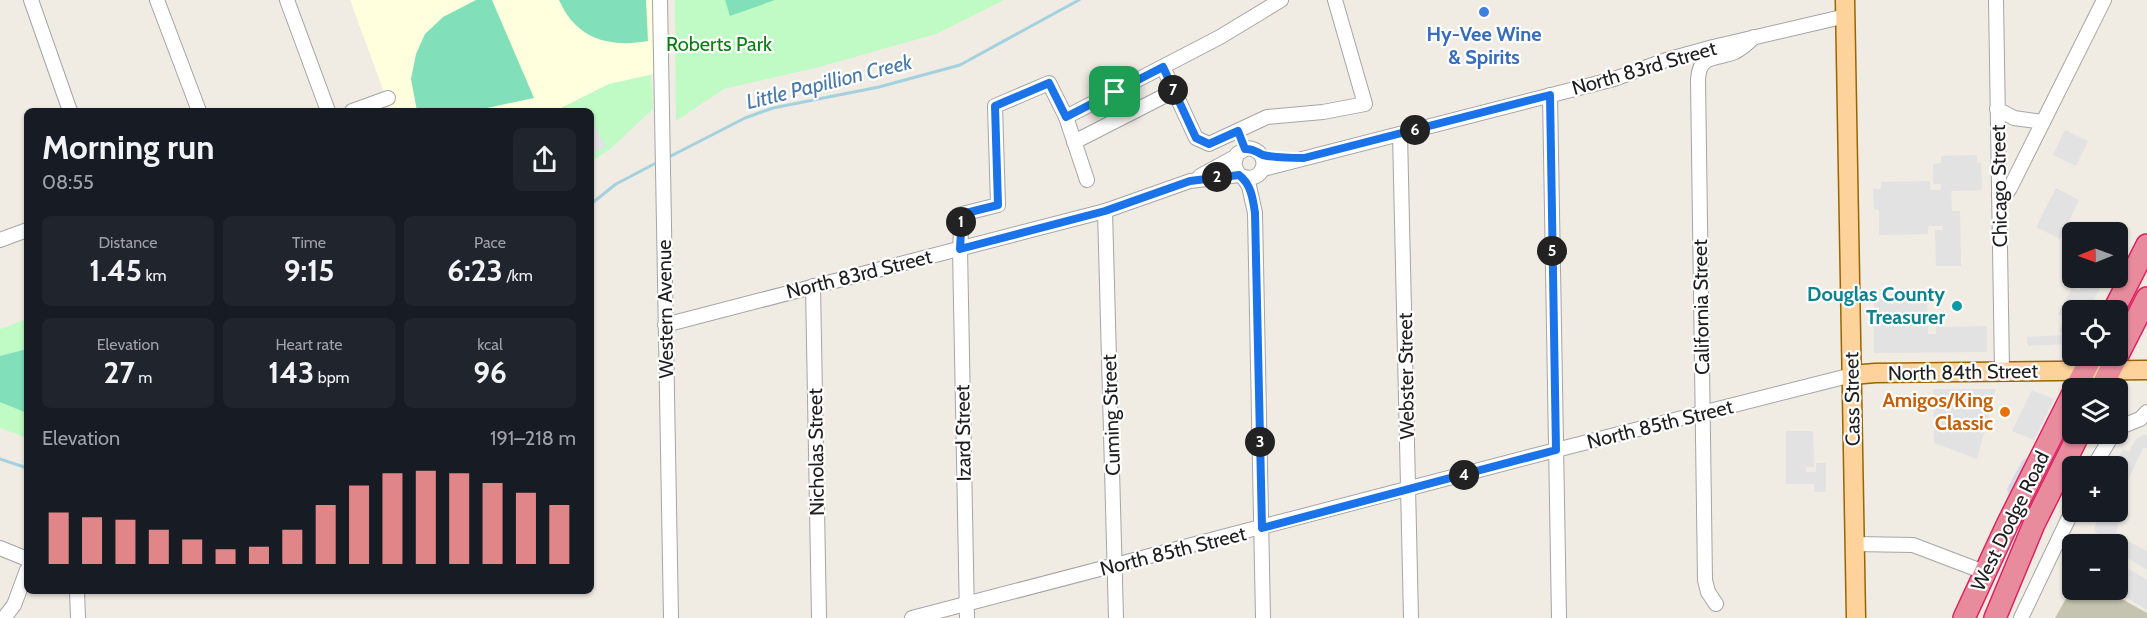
<!DOCTYPE html>
<html lang="en">
<head>
<meta charset="utf-8">
<style>
  :root { --surface:#171b24; --page:#20242c; --text:#f1f3f6; --muted:#9ea1a6; --accent:#e18688 }
  body { margin:0; font-family:Cabin,sans-serif; background:var(--page); color:var(--text); height:100vh; display:flex; flex-direction:column; font-size:22px; white-space:nowrap }
  * { box-sizing:border-box; margin:0 }
  p { font-size:20px; color:var(--muted) }
  .icon { flex:none; width:33px; height:33px; fill:none; stroke:currentColor; stroke-width:2; stroke-linecap:round; stroke-linejoin:round }
  .map { position:relative; flex:1; overflow:hidden }
  .sheet { position:absolute; left:24px; top:108px; width:570px; height:486px; display:flex; flex-direction:column; background:var(--surface); border-radius:9px; box-shadow:0 2px 4px #0004 }
  .sheet>* { flex:none }
  .needle { width:39px; rotate:269deg }
  .controls { position:absolute; left:2062px; top:222px; display:grid; gap:12px }
  .controls a { display:grid; place-items:center; width:66px; height:66px; border-radius:9px; background:var(--surface); box-shadow:0 2px 4px #0004; font-size:30px }
  .pin { position:absolute; display:grid; place-items:center; width:51px; height:51px; color:#fff; margin:-26px; border-radius:12px; box-shadow:0 3px 9px #0006 }
  .km { position:absolute; width:30px; height:30px; margin:-15px; border-radius:50%; background:#222; color:#fff; font-size:16px; line-height:30px; text-align:center }
  .round { display:grid; place-items:center; flex:none; width:63px; height:63px; border-radius:9px; background:var(--page) }
  .headline { display:flex; align-items:center; justify-content:space-between; height:102px; padding:0 18px }
  h1 { font-size:33px; font-weight:700; line-height:45px }
  .metrics { display:grid; grid-template-columns:repeat(3,1fr); gap:9px; height:102px; padding:6px 18px }
  .metrics div { display:grid; align-content:center; border-radius:9px; background:var(--page); text-align:center }
  .metrics b { font-size:30px; font-weight:700 }
  .metrics small { font-size:16px; font-weight:400 }
  .metrics p { font-size:16px }
  .chart { height:168px; padding:12px 18px }
  .chart p { display:flex; justify-content:space-between }
  .chart svg { width:100%; height:108px; margin-top:6px; stroke:var(--accent); stroke-width:6 }
  .map>svg:first-child { display:block }
  .education { fill:#ffffde }
  .construction { fill:#c4c4b0 }
  .park { fill:#c0fac5 }
  .pitch { fill:#81e0ba }
  .parking { fill:#e2e2e2 }
  .plaza { fill:#d9d9e5 }
  .lines { fill:none; stroke-linecap:round; stroke-linejoin:round }
  .stream { stroke:#a4d1de; stroke-width:3 }
  .minor-casing { stroke:#a5a5a5; stroke-width:16 }
  .major-casing { stroke:#996500; stroke-width:21 }
  .highway-casing { stroke:#de2163; stroke-width:24 }
  .minor { stroke:#fff; stroke-width:14 }
  .major { stroke:#fdd29b; stroke-width:18 }
  .highway { stroke:#e88b9d; stroke-width:21 }
  .route-casing { stroke:#fff; stroke-width:12 }
  .route { stroke:#1a73e8; stroke-width:8 }
  .shop-dot { fill:#3f7fe0; stroke:#fff; stroke-width:2 }
  .culture-dot { fill:#0f9aa8; stroke:#fff; stroke-width:2 }
  .food-dot { fill:#e8710a; stroke:#fff; stroke-width:2 }
  .labels { text-anchor:middle; stroke-width:4.5; stroke-linejoin:round; paint-order:stroke }
  .shop-label { font-size:20px; font-weight:bold; fill:#366cbe; stroke:#fff }
  .park-label { font-size:20px; fill:#097f12; stroke:#fff }
  .street-label { font-size:20px; fill:#1e1e1e; stroke:#fff }
  .culture-label { font-size:20px; font-weight:bold; fill:#0d838f; stroke:#fff; text-anchor:end }
  .food-label { font-size:20px; font-weight:bold; fill:#c56008; stroke:#fff; text-anchor:end }
  .water-label { font-size:21px; font-style:italic; fill:#4678a8; stroke:#fff }
</style>
</head>
<body>
<div class="map">
<svg width="2147" height="618" viewBox="0 0 2147 618">
  <rect width="100%" height="100%" fill="#f0ece4"/>
  <!-- education -->
  <polygon class="education" points="350,0 652,0 653,74 609,84 555,111 391,111"/>
  <!-- construction -->
  <polygon class="construction" points="2073,586 2073,590 2106,590 2147,613 2147,618 2055,618"/>
  <!-- park -->
  <g class="park">
    <polygon points="675,0 1004,0 936,34 819,67 724,89 676,121"/>
    <polygon points="651,75 653,109 610,149 591,162 591,111 555,111 609,84"/>
    <polygon points="27,319 27,438 0,428 0,329"/>
  </g>
  <!-- pitch -->
  <g class="pitch">
    <polygon points="476,0 492,0 534,98 473,111 417,111 411,79 416,54 425,34 443,17"/>
    <path d="M559,0H646L648,41C609,48 576,39 559,0Z"/>
    <polygon points="725,0 775,0 730,16"/>
    <polygon points="27,349 27,413 0,402 0,356"/>
  </g>
  <!-- parking -->
  <g class="parking">
    <polygon points="592,121 606,146 591,155 591,122"/>
    <polygon points="2065,130 2088,141 2076,166 2053,155"/>
    <polygon points="1977,155 1977,163 1981,163 1982,190 1951,191 1952,211 1960,211 1961,266 1936,266 1935,230 1942,230 1942,226 1928,226 1928,234 1879,235 1879,210 1874,209 1873,189 1881,189 1881,182 1930,181 1930,190 1941,190 1941,184 1933,184 1933,164 1941,163 1941,156"/>
    <polygon points="2056,188 2079,200 2060,239 2036,227"/>
    <polygon points="2086,278 2105,278 2089,310 2073,310 2073,338 2067,336 2068,344 2028,346 2027,337 2064,335 2059,331 2065,318 2058,314 2072,288 2079,291"/>
    <polygon points="1927,298 1928,334 1936,334 1936,327 1987,326 1987,352 1874,353 1874,299"/>
    <polygon points="1933,389 1996,389 1977,459 1934,443"/>
    <polygon points="2032,390 2054,399 2034,440 2012,431"/>
    <polygon points="1786,431 1813,431 1814,467 1806,467 1806,472 1816,472 1816,463 1826,463 1826,492 1814,492 1814,484 1786,484"/>
    <polygon points="2145,434 2147,435 2147,448 2143,448 2118,502 2118,466 2114,466 2123,449 2129,452 2136,439"/>
    <polygon points="2121,511 2116,535 2147,551 2147,570 2118,552 2118,544 2107,544 2094,530 2100,513 2098,512"/>
    <polygon points="2118,562 2147,580 2147,610 2114,590 2118,590"/>
  </g>
  <!-- plaza -->
  <polygon class="plaza" points="2025,458 2027,459 2025,462 2028,464 2013,493 2011,492 2009,495 2007,489 2022,461"/>
  <g class="lines">
    <!-- stream -->
    <g class="stream">
      <polyline points="667,158 745,118 773,108 879,87 960,65 1079,0"/>
      <polyline points="591,204 616,184 658,162"/>
      <polyline points="0,459 27,468"/>
    </g>
    <!-- minor casing -->
    <g class="minor-casing">
      <g id="minor">
        <polyline points="31,0 70,111"/>
        <polyline points="157,0 199,111"/>
        <polyline points="287,0 328,111"/>
        <polyline points="660,0 671,618"/>
        <polyline points="1996,0 2002,371"/>
        <polyline points="1163,67 1196,138 1209,144 1267,117 1323,112 1365,104 1335,0"/>
        <polyline points="1550,95 1559,618"/>
        <polyline points="1997,109 2014,118 2043,122"/>
        <polyline points="352,111 388,98"/>
        <polyline points="1066,117 1220,37 1281,0"/>
        <polyline points="1400,134 1411,618"/>
        <polyline points="1074,142 1174,91"/>
        <polyline points="1263,169 1614,79 1666,60 1713,47 1846,16"/>
        <polyline points="1200,176 1235,157"/>
        <polyline points="1243,177 1249,186 1255,213 1263,618"/>
        <polyline points="1999,196 2005,195 2010,188 2104,0"/>
        <polyline points="1105,211 1116,618"/>
        <polyline points="0,240 27,230"/>
        <polyline points="813,286 819,618"/>
        <path d="M665,325L1105,211L1190,181L1239,175C1265,188 1274,150 1247,148L1237,154L1234,165L1239,175"/>
        <polyline points="2118,428 2140,419 2147,412"/>
        <polyline points="2094,466 2113,434"/>
        <polyline points="1854,544 1913,545 1984,572"/>
        <polyline points="0,548 27,559"/>
        <polyline points="77,591 78,618"/>
        <path d="M1716,604L1708,592L1705,580L1698,79C1700,53 1716,60 1735,52C1742,48 1748,43 1754,37"/>
        <polyline points="4,618 14,605 27,570"/>
        <polyline points="912,618 1556,450 1852,375"/>
        <polyline points="967,618 960,249 962,214 998,205 995,106 1049,83 1066,117 1087,180"/>
        <polyline points="2021,618 2073,509"/>
      </g>
    </g>
    <!-- major casing -->
    <g class="major-casing">
      <g id="major">
        <polyline points="1845,0 1856,618"/>
        <polyline points="1852,375 1875,373 2147,370"/>
      </g>
    </g>
    <!-- highway casing -->
    <g class="highway-casing">
      <g id="highway">
        <polyline points="2114,310 2147,245"/>
        <polyline points="2076,388 2092,356"/>
        <polyline points="2101,388 2147,298"/>
        <polyline points="1964,618 2007,525 2073,393"/>
        <polyline points="1995,618 2034,524 2079,434"/>
      </g>
    </g>
    <!-- minor -->
    <use href="#minor" class="minor"/>
    <!-- major -->
    <use href="#major" class="major"/>
    <!-- highway -->
    <use href="#highway" class="highway"/>
  </g>
  <g class="lines">
    <!-- route casing -->
    <g class="route-casing">
      <path id="route" d="M1163,67L1196,138L1209,144L1238,131L1245,149C1253,148 1256,152 1263,155C1276,158 1291,158 1304,158L1550,95L1556,450L1262,528L1255,213C1253,199 1251,184 1239,175L1190,181L1105,211L960,249L962,214L998,205L995,106L1049,83L1066,117Z"/>
    </g>
    <!-- route -->
    <use href="#route" class="route"/>
  </g>
  <!-- markers -->
  <circle class="shop-dot" cx="1484" cy="12" r="6"/>
  <circle class="culture-dot" cx="1957" cy="306" r="6"/>
  <circle class="food-dot" cx="2005" cy="412" r="6"/>
  <g class="labels">
    <!-- shop labels -->
    <g class="shop-label">
      <text x="1484" y="41">Hy-Vee Wine<tspan x="1484" dy="23">&amp; Spirits</tspan></text>
    </g>
    <!-- park labels -->
    <g class="park-label">
      <text x="719" y="51">Roberts Park</text>
    </g>
    <!-- street labels -->
    <g class="street-label">
      <text transform="translate(1644 68) rotate(-16)" y="7">North 83rd Street</text>
      <text transform="translate(1999 186) rotate(-91)" y="7">Chicago Street</text>
      <text transform="translate(859 274) rotate(-14)" y="7">North 83rd Street</text>
      <text transform="translate(1701 307) rotate(-91)" y="7">California Street</text>
      <text transform="translate(665 309) rotate(-91)" y="7">Western Avenue</text>
      <text transform="translate(1963 372) rotate(-1)" y="7">North 84th Street</text>
      <text transform="translate(1406 376) rotate(-91)" y="7">Webster Street</text>
      <text transform="translate(1852 399) rotate(-91)" y="7">Cass Street</text>
      <text transform="translate(1111 415) rotate(-92)" y="7">Cuming Street</text>
      <text transform="translate(1660 424) rotate(-14)" y="7">North 85th Street</text>
      <text transform="translate(963 433) rotate(-91)" y="7">Izard Street</text>
      <text transform="translate(816 452) rotate(-91)" y="7">Nicholas Street</text>
      <text transform="translate(2010 521) rotate(-64)" y="7">West Dodge Road</text>
      <text transform="translate(1173 551) rotate(-14)" y="7">North 85th Street</text>
    </g>
    <!-- culture labels -->
    <g class="culture-label">
      <text x="1945" y="301">Douglas County<tspan x="1945" dy="23">Treasurer</tspan></text>
    </g>
    <!-- food labels -->
    <g class="food-label">
      <text x="1993" y="407">Amigos/King<tspan x="1993" dy="23">Classic</tspan></text>
    </g>
    <!-- water labels -->
    <g class="water-label">
      <text transform="translate(829 82) rotate(-14)" y="7">Little Papillion Creek</text>
    </g>
  </g>
</svg>
<div class="controls">
<a><svg class="needle" viewBox="-14 -14 28 28"><path d="M0-13l5 13h-10z" fill="#e53935"/><path d="M0 13l5-13h-10z" fill="#9ea1a6"/></svg></a>
<a><svg class="icon" aria-label="locate" viewBox="0 0 24 24"><circle cx="12" cy="12" r="6"/><path d="M12 2v4M12 18v4M2 12h4M18 12h4"/></svg></a>
<a><svg class="icon" aria-label="layers" viewBox="0 0 24 24"><path d="M12 4l9 5-9 5-9-5zM3 14l9 5 9-5"/></svg></a>
<a>+</a>
<a>−</a>
</div>
<div class="pin" style="left:1115px;top:92px;background:#1e9e55"><svg class="icon" aria-label="arrive" viewBox="0 0 24 24"><path d="M6 21V4h12l-3 4 3 4H6"/></svg></div>
<b class="km" style="left:961px;top:222px">1</b>
<b class="km" style="left:1217px;top:177px">2</b>
<b class="km" style="left:1260px;top:442px">3</b>
<b class="km" style="left:1464px;top:475px">4</b>
<b class="km" style="left:1552px;top:251px">5</b>
<b class="km" style="left:1415px;top:130px">6</b>
<b class="km" style="left:1173px;top:90px">7</b>
<section class="sheet">
<div class="headline"><div><h1>Morning run</h1><p>08:55</p></div><a class="round"><svg class="icon" aria-label="share" viewBox="0 0 24 24"><path d="M12 15V3M7 8l5-5 5 5M5 13v7h14v-7"/></svg></a></div>
<div class="metrics">
<div><p>Distance</p><b>1.45<small> km</small></b></div>
<div><p>Time</p><b>9:15</b></div>
<div><p>Pace</p><b>6:23<small> /km</small></b></div>
</div>
<div class="metrics">
<div><p>Elevation</p><b>27<small> m</small></b></div>
<div><p>Heart rate</p><b>143<small> bpm</small></b></div>
<div><p>kcal</p><b>96</b></div>
</div>
<div class="chart"><p><span>Elevation</span>191–218 m</p>
<svg viewBox="0 0 160 44" preserveAspectRatio="none"><path d="M5 44V23M15 44V25M25 44V26M35 44V30M45 44V34M55 44V38M65 44V37M75 44V30M85 44V20M95 44V12M105 44V7M115 44V6M125 44V7M135 44V11M145 44V15M155 44V20"/></svg>
</div>
</section>
</div>
</body>
</html>
